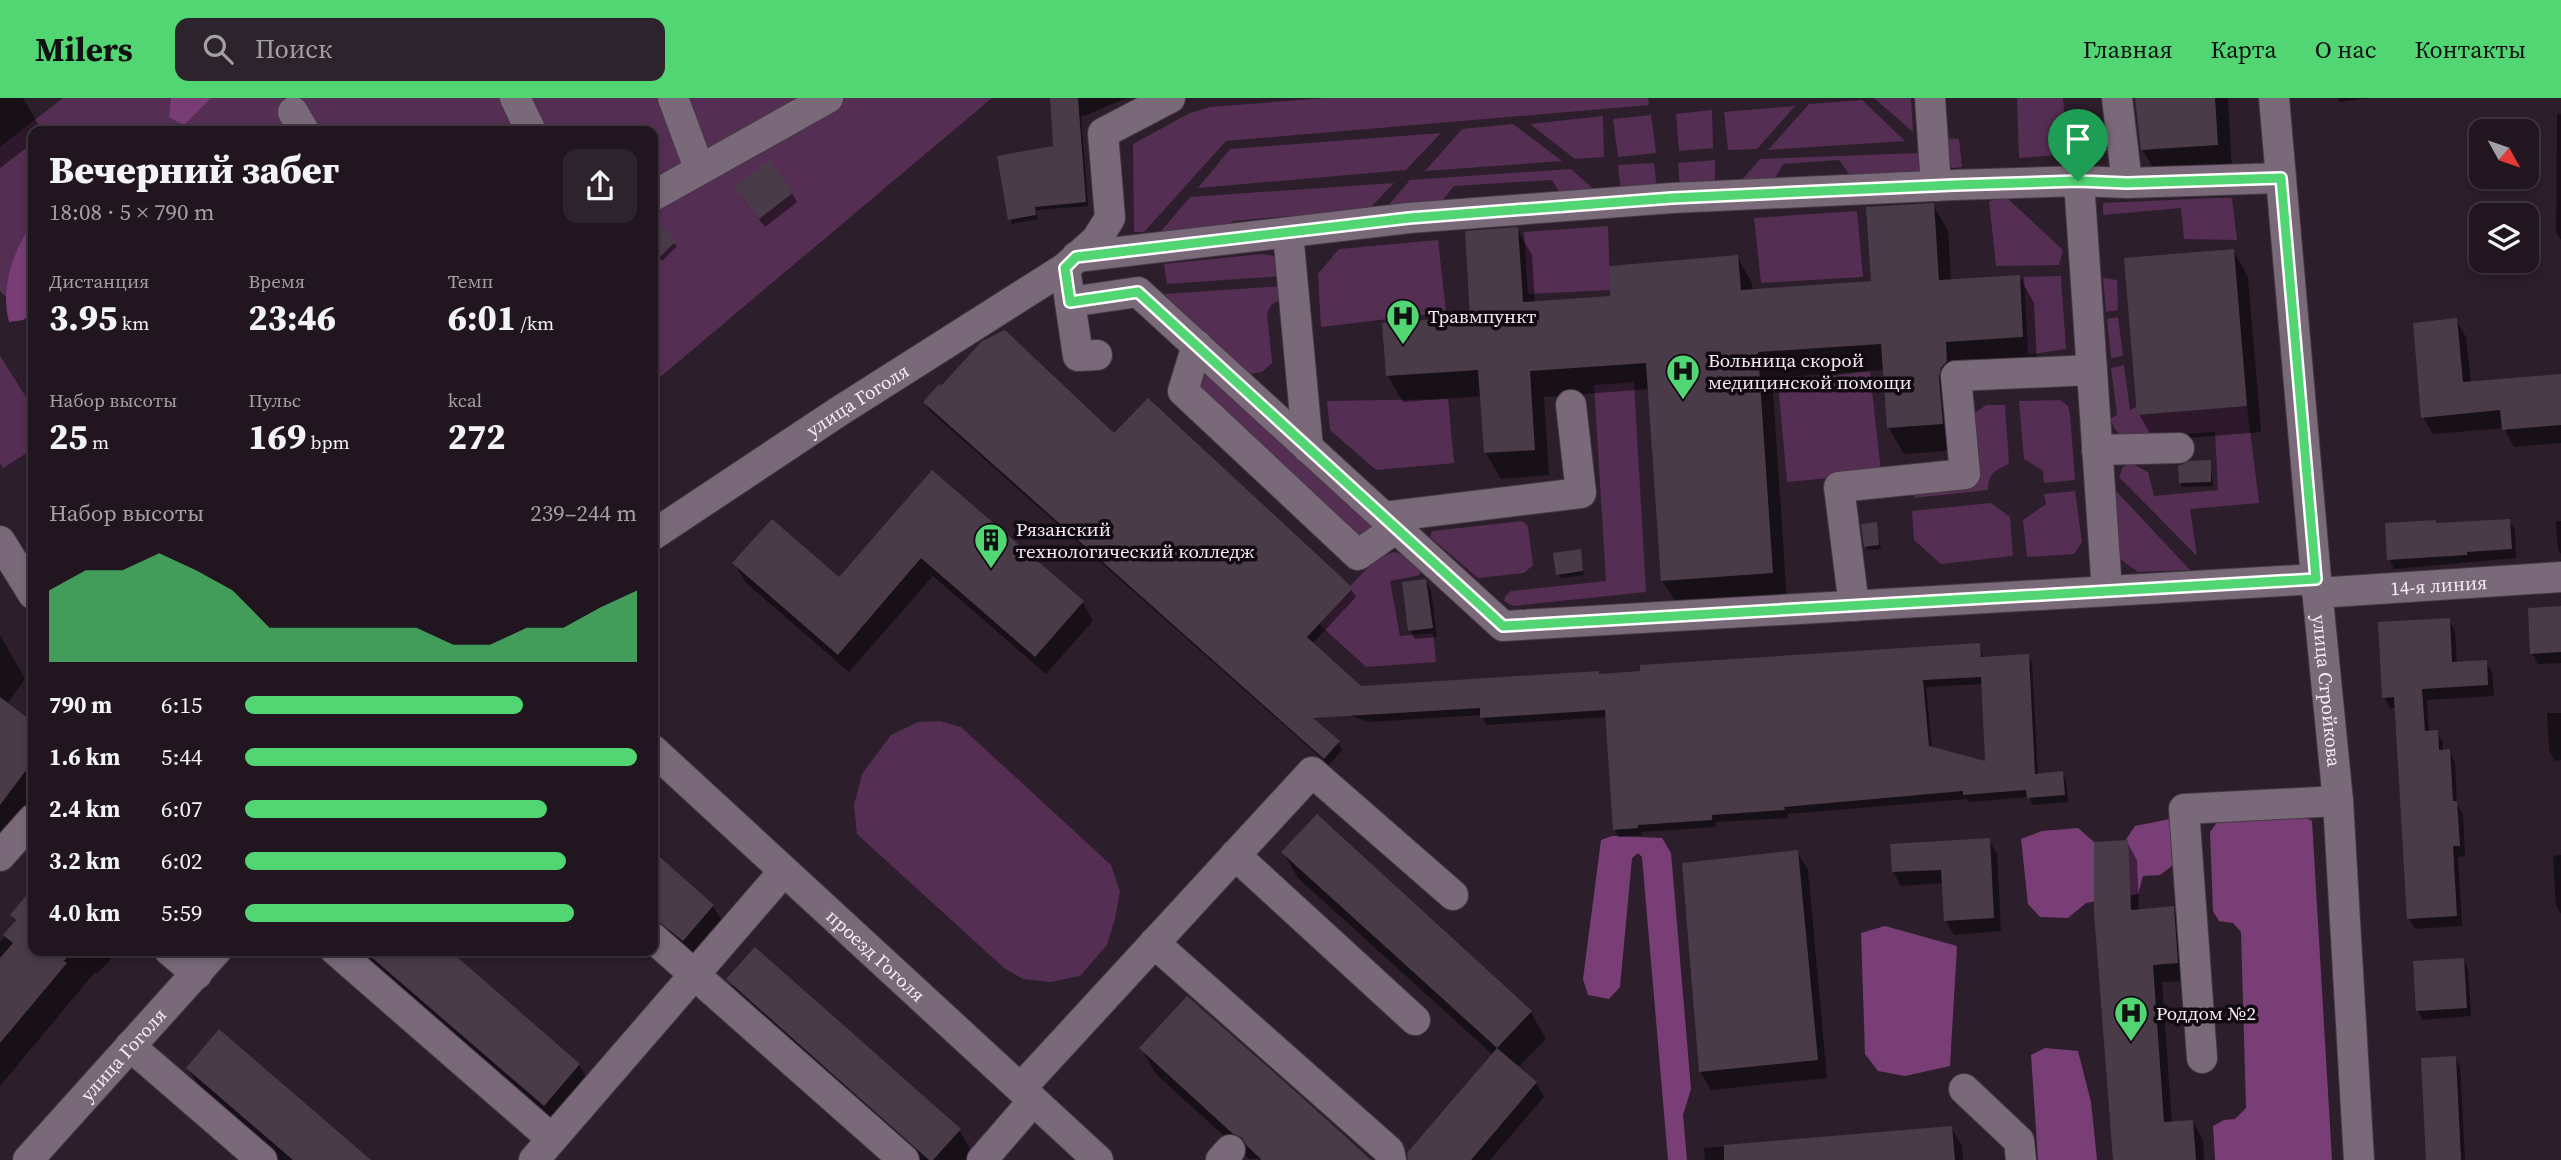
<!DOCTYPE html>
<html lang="ru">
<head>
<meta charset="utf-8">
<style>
  :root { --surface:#211620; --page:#2d232d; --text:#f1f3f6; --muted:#a29fa5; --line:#3e353e; --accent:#51d673 }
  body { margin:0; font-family:"Source Serif 4",serif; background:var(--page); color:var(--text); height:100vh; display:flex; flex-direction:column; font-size:26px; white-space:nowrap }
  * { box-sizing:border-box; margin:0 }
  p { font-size:23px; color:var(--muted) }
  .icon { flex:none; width:38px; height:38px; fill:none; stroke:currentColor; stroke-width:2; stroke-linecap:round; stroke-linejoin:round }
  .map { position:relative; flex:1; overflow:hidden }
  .side { position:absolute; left:28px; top:28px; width:630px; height:830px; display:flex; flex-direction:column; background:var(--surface); border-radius:14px; box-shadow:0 4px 10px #0003,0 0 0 2px var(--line) }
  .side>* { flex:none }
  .needle { width:46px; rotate:130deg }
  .tools { position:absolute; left:2469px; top:21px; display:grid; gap:14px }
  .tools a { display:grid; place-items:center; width:70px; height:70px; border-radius:14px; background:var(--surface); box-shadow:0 4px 10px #0003,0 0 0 2px var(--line); font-size:35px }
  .pin { position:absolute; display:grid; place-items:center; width:60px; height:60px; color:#fff; margin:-72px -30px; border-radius:50% 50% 50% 0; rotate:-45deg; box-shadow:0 0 7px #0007 }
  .pin .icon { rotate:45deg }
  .round { display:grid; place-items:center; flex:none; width:74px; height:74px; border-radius:14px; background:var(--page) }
  .headline { display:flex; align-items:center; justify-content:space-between; height:119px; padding:0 21px }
  h1 { font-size:38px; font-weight:800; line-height:52px }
  .figures { display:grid; grid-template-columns:repeat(3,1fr); gap:10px; height:119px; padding:7px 21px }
  .figures div { display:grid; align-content:center }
  .figures b { font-size:35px; font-weight:800 }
  .figures small { font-size:19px; font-weight:400 }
  .figures p { font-size:19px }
  .chart { height:196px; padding:14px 21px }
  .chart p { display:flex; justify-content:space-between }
  .chart svg { width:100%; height:126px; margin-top:7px; fill:var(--accent); opacity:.7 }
  ul { padding:0 21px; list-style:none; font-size:23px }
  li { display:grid; grid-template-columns:112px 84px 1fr; align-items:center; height:52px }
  li i { height:18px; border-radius:9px; background:var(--accent) }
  header { display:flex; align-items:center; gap:42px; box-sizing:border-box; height:98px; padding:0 35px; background:var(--accent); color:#111 }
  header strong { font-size:33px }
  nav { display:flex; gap:38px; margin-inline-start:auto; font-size:24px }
  .search { width:490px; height:63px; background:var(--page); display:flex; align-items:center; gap:18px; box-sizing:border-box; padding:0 24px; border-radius:14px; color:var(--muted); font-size:26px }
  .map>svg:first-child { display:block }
  .green { fill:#552e53 }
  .forest { fill:#7a3e77 }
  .water { fill:#793d76 }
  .shadow { fill:#0007; fill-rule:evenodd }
  .building { fill:#4a3b49; fill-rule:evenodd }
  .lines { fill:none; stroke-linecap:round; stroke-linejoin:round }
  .minor-casing { stroke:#463945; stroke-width:32 }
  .minor { stroke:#7a6979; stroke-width:30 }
  .route-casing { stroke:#fff; stroke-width:14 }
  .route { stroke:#51d673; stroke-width:9 }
  .labels { text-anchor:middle; stroke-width:7; stroke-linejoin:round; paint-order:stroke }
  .poi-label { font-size:19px; fill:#f6ecf5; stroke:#110a10; text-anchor:start }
  .street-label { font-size:19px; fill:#f6ecf5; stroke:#110a10 }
</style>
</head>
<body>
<header>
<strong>Milers</strong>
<div class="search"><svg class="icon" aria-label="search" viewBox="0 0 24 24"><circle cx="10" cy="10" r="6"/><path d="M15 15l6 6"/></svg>Поиск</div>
<nav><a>Главная</a><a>Карта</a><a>О нас</a><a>Контакты</a></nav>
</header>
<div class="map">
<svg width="2561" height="1062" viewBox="0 0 2561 1062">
  <rect width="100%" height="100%" fill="#2c1e2b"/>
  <!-- green -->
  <g class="green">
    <polygon points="63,0 992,0 653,285 653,33 33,33 33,232 23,216 0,193 0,49"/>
    <polygon points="1325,0 1648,0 1649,7 1226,43 1144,134 1134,134 1133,46 1190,15 1210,9"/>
    <polygon points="1874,0 1911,0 1913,34"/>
    <polygon points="2017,0 2063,0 2066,36 2104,32 2107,53 2019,60"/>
    <polygon points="1862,2 1905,43 1768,52 1809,6"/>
    <polygon points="1795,8 1757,51 1728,52 1724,14"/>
    <polygon points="1712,12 1713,50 1679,53 1676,16"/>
    <polygon points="1651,17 1656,55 1618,59 1613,21"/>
    <polygon points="1603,18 1604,59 1575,61 1530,26"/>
    <polygon points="1513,26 1562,63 1425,73 1462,31"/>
    <polygon points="1441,35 1406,72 1198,90 1230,51"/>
    <polygon points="1947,40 1959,41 1962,69 1952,70 1943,64"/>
    <polygon points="1918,55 1920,79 1853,81 1839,62 1783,66 1771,88 1734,91 1760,61"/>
    <polygon points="1715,62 1715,90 1680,91 1678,65"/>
    <polygon points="1654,65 1657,92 1621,95 1618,67"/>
    <polygon points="1571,71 1599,96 1563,101 1552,82 1454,88 1437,109 1385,111 1410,82"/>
    <polygon points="1394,85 1369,111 1233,123 1216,132 1157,138 1190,99"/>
    <polygon points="2007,100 2063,152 2059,167 1996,168 1989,103"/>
    <polygon points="2213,100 2232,100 2237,142 2184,141 2181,110 2103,117 2103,105"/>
    <polygon points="1857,113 1863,179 1761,185 1754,120"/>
    <polygon points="1608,128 1610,192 1528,196 1524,134"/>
    <polygon points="1438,142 1446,214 1321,229 1318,176 1339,151"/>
    <polygon points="1262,156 1276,158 1284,178 1167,186 1164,166"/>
    <polygon points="2061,178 2066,251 2028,257 2024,179"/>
    <polygon points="2103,180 2117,182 2118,212 2106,214"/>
    <polygon points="1285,188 1285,200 1272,206 1267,215 1272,265 1262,274 1250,276 1164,196"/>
    <polygon points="2118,219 2123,258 2111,260 2107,221"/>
    <polygon points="0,258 33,310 33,351 3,370 0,365"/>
    <polygon points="2124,267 2130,312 2136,309 2247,308 2259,405 2190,411 2197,458 2119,379 2123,369 2131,365 2148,374 2154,398 2218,392 2215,334 2124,340 2114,330 2110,321 2117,317 2111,270"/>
    <polygon points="1870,273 1881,375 1787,384 1778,285"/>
    <polygon points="1207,276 1374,430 1363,439 1352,438 1200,298 1197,281"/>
    <polygon points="1634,284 1646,494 1513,508 1504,503 1505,498 1511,493 1606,483 1594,287"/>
    <polygon points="1448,301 1454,365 1376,372 1330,332 1327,303"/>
    <polygon points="2060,302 2068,308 2070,316 2075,382 2044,385 2043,373 2024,361 2019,303"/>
    <path d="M1986,307H2005L2009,366C1995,372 1988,376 1988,392L1914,400L1915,395L1973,389L1979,380L1972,317Z"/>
    <polygon points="2115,392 2190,472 2138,474 2120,461"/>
    <polygon points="2075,393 2082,444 2074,456 2027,459 2023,422 2046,406 2044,396"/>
    <polygon points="1991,405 2010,419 2013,458 1941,466 1914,442 1912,413"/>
    <polygon points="1522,423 1528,428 1533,467 1524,475 1478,480 1430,439 1432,433"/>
    <path d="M1395,454L1408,459L1419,468L1420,477L1390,483L1400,538L1433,535L1436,564L1366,569L1319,526C1337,506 1369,458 1395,454Z"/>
    <polygon points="940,623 961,629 1111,767 1120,794 1115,821 1107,847 1080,878 1051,884 1023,881 1004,870 857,736 854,707 862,676 891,637 918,624"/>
  </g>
  <!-- forest -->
  <g class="forest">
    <polygon points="2299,716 2312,723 2332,1062 2215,1062 2213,1028 2224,1022 2235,1021 2246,1010 2241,834 2233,825 2219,823 2213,813 2210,734 2218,723"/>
    <polygon points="2170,721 2176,728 2176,765 2160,777 2143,778 2138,796 2086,805 2068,820 2040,819 2028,806 2021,741 2042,733 2078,730 2094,744 2095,788 2135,728"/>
    <polygon points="1612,738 1662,740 1671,755 1691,991 1683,1017 1687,1062 1668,1062 1642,759 1638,755 1632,760 1620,889 1609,901 1588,897 1583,881 1601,742"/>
    <polygon points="1885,828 1957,848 1950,968 1905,978 1878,973 1865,956 1861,835"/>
    <polygon points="2045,950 2078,953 2091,1004 2097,1062 2038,1062 2031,957"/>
  </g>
  <!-- water -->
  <g class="water">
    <polygon points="171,0 211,0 184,27 169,19"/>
    <path d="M33,124V209L24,222L9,224C0,190 13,153 33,124Z"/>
  </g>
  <!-- shadow -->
  <g class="shadow">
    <polygon points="0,0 23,0 42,33 33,33 33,45 0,70"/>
    <polygon points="1051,0 1127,0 1081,19 1088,108 1036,112 1037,121 1012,126 999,59 1055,49"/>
    <polygon points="2138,0 2228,0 2232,73 2158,78 2142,51"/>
    <polygon points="2338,0 2368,0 2340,4"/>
    <polygon points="2557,16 2561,16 2561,142 2556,134"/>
    <polygon points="792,95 797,104 765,129 742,99"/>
    <polygon points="1933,107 1948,133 1951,183 2019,178 2034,205 2037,265 1960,270 1957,352 1904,356 1889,330 1885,272 1772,280 1787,501 1678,508 1662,482 1650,291 1544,299 1549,377 1501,381 1486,355 1482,298 1403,304 1388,278 1472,221 1517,131 1532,157 1535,205 1612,200 1737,159 1752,185 1753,193 1872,185"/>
    <polygon points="658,127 677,148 662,163 653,153 653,133"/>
    <polygon points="2233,152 2248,179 2261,334 2154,343 2139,316"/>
    <polygon points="2456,222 2466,239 2471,286 2561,278 2561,345 2514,349 2504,330 2433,336 2423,319"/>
    <path d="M925,304L1114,338L1351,491L1356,499L1312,546L1361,590L1599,578L1979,547L1984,561L2028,558L2032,566L2038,677L2062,675L2066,682L2068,704L2033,707L2029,699L1969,704L1967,701L1788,716V720L1715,724L1716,729L1641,734L1642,737L1619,739L1615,732L1607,619L1486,627L1482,617L1369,624L1282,594L1338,644L1342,652L1329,667L929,312ZM1983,586L1987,666L1932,651L1926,589Z"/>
    <polygon points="2210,364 2213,388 2183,389 2180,385"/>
    <polygon points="932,374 1082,504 1093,523 1046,576 933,478 849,574 745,484 735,466 839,482"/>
    <polygon points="2509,423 2515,432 2516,460 2394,471 2389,461 2437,427"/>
    <polygon points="2561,423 2561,456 2558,452 2556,424"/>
    <polygon points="1876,426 1881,451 1868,452 1866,448"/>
    <polygon points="1580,453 1584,477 1560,480 1558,476"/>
    <polygon points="1426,484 1431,493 1437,539 1415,541 1409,532"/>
    <polygon points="2561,510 2561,565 2538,566 2532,555"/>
    <polygon points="2449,522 2455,533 2457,566 2486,564 2492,575 2494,598 2427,602 2429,635 2437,634 2443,645 2443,653 2449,653 2455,664 2457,707 2463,716 2465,758 2458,759 2462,828 2415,831 2409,820 2396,610 2390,610 2384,599"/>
    <polygon points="0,537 25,581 7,606 33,626 33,739 0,736"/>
    <polygon points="2547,615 2561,615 2561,662 2555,663 2549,652"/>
    <polygon points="1317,718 1531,915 1546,941 1517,970 1536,985 1544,999 1490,1062 1408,1062 1493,957 1298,780 1283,754"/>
    <polygon points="1989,742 1997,756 2001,833 1954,837 1946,823 1944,785 1901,788 1893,774 1891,748"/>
    <polygon points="2127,744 2137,762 2139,813 2173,810 2183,828 2187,883 2162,884 2172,1026 2193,1024 2203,1042 2204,1062 2114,1062"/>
    <polygon points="1797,754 1808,772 1827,980 1711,992 1700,973"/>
    <polygon points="653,756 713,808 728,834 698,868 653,829"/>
    <polygon points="2561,757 2561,816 2556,807 2553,758"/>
    <polygon points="26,800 33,805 33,852 107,852 111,861 97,876 95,874 0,988 0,844 16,825 12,818"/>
    <polygon points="350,852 446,852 579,967 594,993 559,1033"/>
    <polygon points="2463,862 2468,871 2471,918 2423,922 2418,913"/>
    <polygon points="728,881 959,1032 974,1058 971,1062 917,1062 743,908"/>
    <polygon points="1141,950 1368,1062 1249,1061 1156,976"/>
    <polygon points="2455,959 2460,969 2465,1062 2428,1062"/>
    <polygon points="188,970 368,1062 280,1062 203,996"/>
    <polygon points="1951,1030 1962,1048 1963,1062 1705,1062 1704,1050"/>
  </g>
  <!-- building -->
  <g class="building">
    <polygon points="1050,0 1078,0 1086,104 1035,109 1036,117 1008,122 997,58 1053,48"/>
    <polygon points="2135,0 2215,0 2218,47 2141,52"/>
    <polygon points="769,62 794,94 759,121 734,89"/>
    <polygon points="1934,105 1939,182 2020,177 2023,239 1946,244 1947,263 1941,270 1939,279 1943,326 1887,330 1881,246 1758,254 1773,475 1661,483 1646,265 1530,273 1535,352 1484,355 1478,272 1386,278 1382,225 1470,219 1465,133 1518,129 1523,204 1610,198 1609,168 1738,157 1741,192 1871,183 1866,109"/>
    <polygon points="653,119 676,143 653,166"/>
    <polygon points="2234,151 2247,308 2137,317 2124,160"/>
    <polygon points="2457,220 2463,284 2561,276 2561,327 2502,332 2500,312 2421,320 2413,225"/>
    <path d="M1005,232L1114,335L1148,300L1353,490L1307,539L1361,588L1599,573V576L1640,573V567L1980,545L1981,559L2029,556L2035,676L2063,673L2065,697L2027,700L2026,692L1963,697V693L1784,709L1785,712L1712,717V722L1638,727V730L1613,732L1605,612L1480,620V610L1313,620L1340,643L1324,661L923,304L939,286L941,288L982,243ZM1981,579L1985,663L1929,648L1923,582Z"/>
    <polygon points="2211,362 2211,384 2179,385 2178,368 2190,363"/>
    <polygon points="932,372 1084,503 1035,559 921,460 838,557 732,465 772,421 839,479"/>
    <polygon points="2510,421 2512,451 2467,454 2467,457 2387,462 2385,425 2436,422 2436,425"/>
    <polygon points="1877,424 1879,447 1864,449 1861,426"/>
    <polygon points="1581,451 1583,473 1556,477 1553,455"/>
    <polygon points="1426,481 1433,530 1408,533 1402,484"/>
    <polygon points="2561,508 2561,554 2530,556 2528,510"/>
    <polygon points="2450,520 2452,564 2487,562 2488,587 2422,591 2425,633 2438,632 2439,652 2450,651 2453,703 2457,703 2460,748 2453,748 2457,818 2407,821 2394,599 2382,600 2378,524"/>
    <polygon points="0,599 33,624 33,663 0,707"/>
    <polygon points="1317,716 1532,913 1497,950 1281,754"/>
    <polygon points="1990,740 1994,820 1944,823 1941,772 1892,774 1890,746"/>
    <polygon points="2128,742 2131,812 2174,808 2178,865 2153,867 2164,1024 2193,1022 2196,1062 2113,1062 2094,814 2094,744"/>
    <polygon points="1798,752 1818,962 1699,974 1682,765"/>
    <polygon points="653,753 714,807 683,843 653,819"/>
    <polygon points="33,789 33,852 73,852 64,863 67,865 0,945 0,860 13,845 3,837 16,822 10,817"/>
    <polygon points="755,849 961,1031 933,1062 929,1062 726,881"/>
    <polygon points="363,852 449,852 580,966 544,1008"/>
    <polygon points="2464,860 2467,910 2416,913 2413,863"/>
    <polygon points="1187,898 1296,994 1371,1062 1262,1062 1247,1048 1242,1040 1232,1035 1139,950"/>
    <polygon points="219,931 371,1062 293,1062 186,970"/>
    <polygon points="1497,950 1537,984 1471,1062 1408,1062 1407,1055"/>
    <polygon points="2456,958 2461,1062 2426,1062 2421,960"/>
    <polygon points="1952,1028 1955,1062 1724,1062 1724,1047"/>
  </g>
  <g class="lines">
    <!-- minor casing -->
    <g class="minor-casing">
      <g id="minor">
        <polyline points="515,0 531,33"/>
        <polyline points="673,0 699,70"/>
        <polyline points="1930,0 1936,88"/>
        <polyline points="2117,0 2127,85"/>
        <path id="s1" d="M2274,0L2316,481L2338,703L2359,1062"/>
        <polyline points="293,14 304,33"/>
        <polyline points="2079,83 2107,493"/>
        <polyline points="653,98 828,0"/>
        <polyline points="1288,135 1308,350"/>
        <polyline points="1076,159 1409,120 1672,100 1954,87 2079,83 2127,85 2281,80"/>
        <polyline points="1070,204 1138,194 1503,528 2316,481"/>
        <polyline points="1197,247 1183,293 1358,457 1396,430"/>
        <polyline points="1097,257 1078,258 1065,170 1097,141 1110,120 1103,35 1170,0"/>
        <polyline points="2097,352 2179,350"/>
        <polyline points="1384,419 1581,395 1571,307"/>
        <path id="s2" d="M653,437L838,314L1065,170"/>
        <polyline points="0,443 33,496"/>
        <path id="s3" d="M2317,495L2561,479"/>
        <polyline points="1854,508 1839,389 1965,376 1956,278 2092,272"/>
        <path id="s4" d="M653,652L1098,1062"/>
        <polyline points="1235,757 1415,922"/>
        <polyline points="0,758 33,721"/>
        <polyline points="653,840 904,1062"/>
        <polyline points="1154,845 1389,1053 1391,1062"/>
        <polyline points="169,852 197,876"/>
        <polyline points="335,852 552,1041"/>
        <polyline points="130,948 262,1062"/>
        <polyline points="2202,960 2184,711 2338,703"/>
        <polyline points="1021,990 1312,674 1453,797"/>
        <polyline points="1964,991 2019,1043 2021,1062"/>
        <path id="s5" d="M28,1062L217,852"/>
        <polyline points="534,1062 784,773"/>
        <polyline points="982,1062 1033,1003"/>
        <polyline points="1221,1062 1230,1052"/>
      </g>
    </g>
    <!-- minor -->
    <use href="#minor" class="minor"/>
  </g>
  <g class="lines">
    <!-- route casing -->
    <g class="route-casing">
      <polygon id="route" points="2281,80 2316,481 1503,528 1138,194 1070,204 1065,170 1076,159 1409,120 1672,100 1954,87 2078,83 2127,85"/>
    </g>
    <!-- route -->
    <use href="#route" class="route"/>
  </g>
  <!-- icons -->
  <defs>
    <g id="hospital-pin" transform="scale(1.75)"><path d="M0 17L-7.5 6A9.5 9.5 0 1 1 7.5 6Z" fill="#51d673" stroke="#110a10"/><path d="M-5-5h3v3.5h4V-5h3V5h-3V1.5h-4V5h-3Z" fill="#111"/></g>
    <g id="building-pin" transform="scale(1.75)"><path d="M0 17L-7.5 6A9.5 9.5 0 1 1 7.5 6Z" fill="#51d673" stroke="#110a10"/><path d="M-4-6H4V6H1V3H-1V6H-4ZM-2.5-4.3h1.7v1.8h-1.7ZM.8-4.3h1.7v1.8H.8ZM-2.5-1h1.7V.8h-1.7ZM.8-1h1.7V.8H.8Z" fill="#111"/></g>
  </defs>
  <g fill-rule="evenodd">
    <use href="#hospital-pin" x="1403" y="218"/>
    <use href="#hospital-pin" x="1683" y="273"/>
    <use href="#building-pin" x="991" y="442"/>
    <use href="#hospital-pin" x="2131" y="915"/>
  </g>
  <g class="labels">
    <!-- poi labels -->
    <g class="poi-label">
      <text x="1428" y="225">Травмпункт</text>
      <text x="1708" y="269">Больница скорой<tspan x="1708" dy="22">медицинской помощи</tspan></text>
      <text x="1016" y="438">Рязанский<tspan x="1016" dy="22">технологический колледж</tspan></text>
      <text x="2156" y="922">Роддом №2</text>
    </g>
    <!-- street labels -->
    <g class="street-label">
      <text dy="7" stroke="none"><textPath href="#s2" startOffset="245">улица Гоголя</textPath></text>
      <text dy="7" stroke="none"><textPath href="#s3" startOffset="122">14-я линия</textPath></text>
      <text dy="7" stroke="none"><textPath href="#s1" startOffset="595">улица Стройкова</textPath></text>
      <text dy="7" stroke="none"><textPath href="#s4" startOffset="303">проезд Гоголя</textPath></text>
      <text dy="7" stroke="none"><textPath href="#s5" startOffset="142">улица Гоголя</textPath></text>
    </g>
  </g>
</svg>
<div class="tools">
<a><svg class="needle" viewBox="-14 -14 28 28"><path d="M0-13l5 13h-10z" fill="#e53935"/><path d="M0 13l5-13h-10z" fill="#a29fa5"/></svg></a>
<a><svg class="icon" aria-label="layers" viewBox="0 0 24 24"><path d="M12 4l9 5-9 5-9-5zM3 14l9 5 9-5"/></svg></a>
</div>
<div class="pin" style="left:2078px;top:83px;background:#1e9e55"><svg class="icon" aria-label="arrive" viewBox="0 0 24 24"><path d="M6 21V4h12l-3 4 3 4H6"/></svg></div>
<section class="side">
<div class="headline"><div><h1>Вечерний забег</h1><p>18:08 · 5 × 790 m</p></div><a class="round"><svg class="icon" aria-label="share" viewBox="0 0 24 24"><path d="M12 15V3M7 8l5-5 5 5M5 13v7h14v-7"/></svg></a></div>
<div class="figures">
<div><p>Дистанция</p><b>3.95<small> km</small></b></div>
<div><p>Время</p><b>23:46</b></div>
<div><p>Темп</p><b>6:01<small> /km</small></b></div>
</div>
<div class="figures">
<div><p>Набор высоты</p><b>25<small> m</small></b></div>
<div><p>Пульс</p><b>169<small> bpm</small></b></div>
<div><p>kcal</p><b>272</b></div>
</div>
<div class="chart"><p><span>Набор высоты</span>239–244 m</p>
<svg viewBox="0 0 160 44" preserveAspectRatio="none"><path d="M0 44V19L10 12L20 12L30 6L40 12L50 19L60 32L70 32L80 32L90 32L100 32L110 38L120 38L130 32L140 32L150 25L160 19V44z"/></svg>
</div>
<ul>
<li><b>790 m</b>6:15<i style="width:71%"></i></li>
<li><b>1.6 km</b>5:44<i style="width:100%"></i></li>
<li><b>2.4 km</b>6:07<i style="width:77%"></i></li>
<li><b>3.2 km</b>6:02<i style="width:82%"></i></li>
<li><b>4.0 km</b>5:59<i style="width:84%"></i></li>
</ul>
</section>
</div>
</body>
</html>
